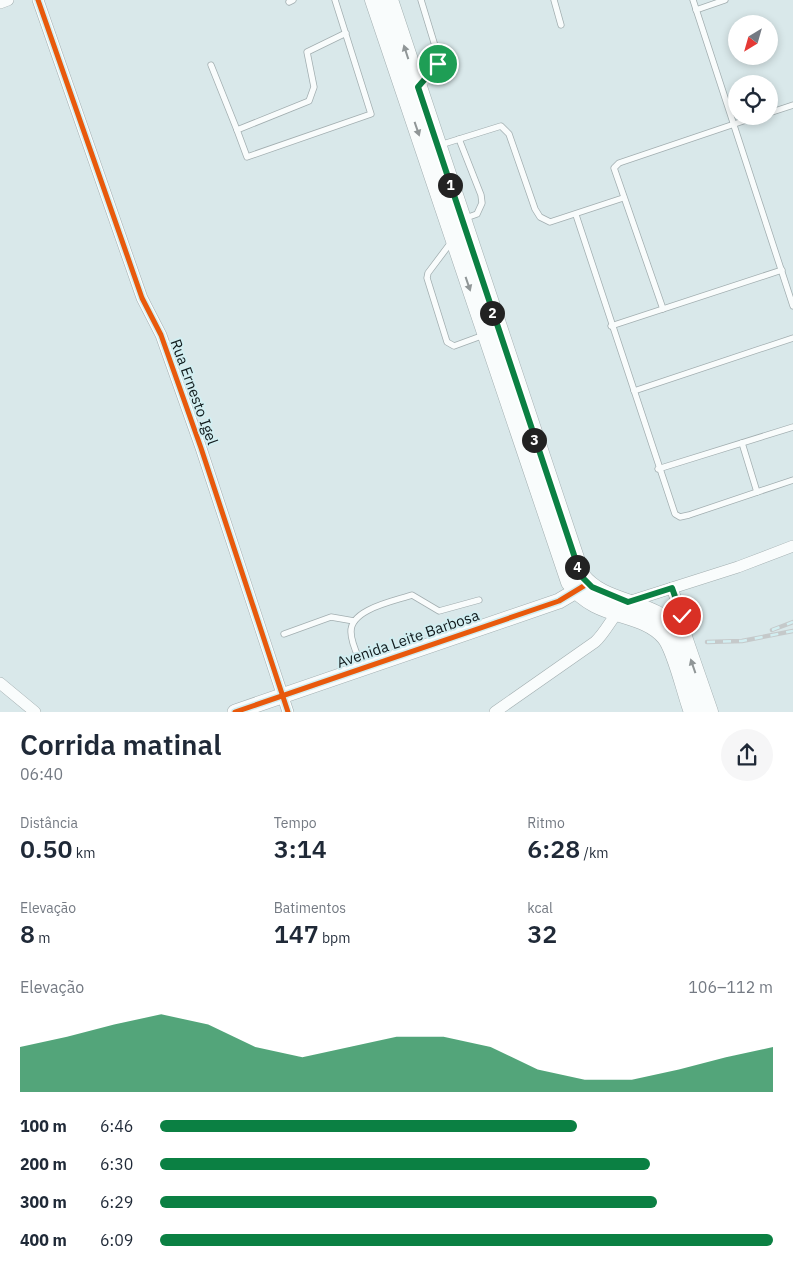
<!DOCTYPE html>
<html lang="pt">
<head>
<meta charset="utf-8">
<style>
  :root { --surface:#fff; --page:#f6f6f7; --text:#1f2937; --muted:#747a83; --accent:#0b8043 }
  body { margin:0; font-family:"IBM Plex Sans",sans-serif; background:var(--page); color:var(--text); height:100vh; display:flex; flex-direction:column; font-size:19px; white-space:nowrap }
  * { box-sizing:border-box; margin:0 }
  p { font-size:16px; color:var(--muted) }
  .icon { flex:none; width:28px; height:28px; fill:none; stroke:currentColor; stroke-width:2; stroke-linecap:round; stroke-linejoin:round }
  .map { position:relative; height:712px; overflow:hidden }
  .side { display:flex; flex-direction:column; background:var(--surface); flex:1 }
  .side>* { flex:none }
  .needle { width:32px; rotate:217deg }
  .tools { position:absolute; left:728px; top:15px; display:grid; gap:10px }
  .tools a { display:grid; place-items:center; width:50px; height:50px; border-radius:50%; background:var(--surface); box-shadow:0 2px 8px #0003; font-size:25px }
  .pin { position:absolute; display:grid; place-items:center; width:42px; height:42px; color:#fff; margin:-21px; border:2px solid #fff; border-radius:50%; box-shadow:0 1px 5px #0007 }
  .km { position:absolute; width:25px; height:25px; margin:-12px; border-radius:50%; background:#222; color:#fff; font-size:14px; line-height:25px; text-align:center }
  .round { display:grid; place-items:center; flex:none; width:52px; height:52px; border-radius:26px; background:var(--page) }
  .head { display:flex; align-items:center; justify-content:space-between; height:85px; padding:0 20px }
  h1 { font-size:28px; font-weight:600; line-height:38px }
  .figures { display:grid; grid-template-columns:repeat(3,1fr); gap:8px; height:85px; padding:5px 20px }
  .figures div { display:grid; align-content:center }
  .figures b { font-size:25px; font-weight:600 }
  .figures small { font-size:14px; font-weight:400 }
  .figures p { font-size:14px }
  .chart { height:140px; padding:10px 20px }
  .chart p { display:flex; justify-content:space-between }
  .chart svg { width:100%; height:90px; margin-top:5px; fill:var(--accent); opacity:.7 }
  ul { padding:0 20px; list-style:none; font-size:16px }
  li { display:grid; grid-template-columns:80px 60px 1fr; align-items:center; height:38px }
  li i { height:12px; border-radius:6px; background:var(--accent) }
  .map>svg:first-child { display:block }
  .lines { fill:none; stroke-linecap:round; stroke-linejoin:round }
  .lane-casing { stroke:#a2aeb0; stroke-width:7 }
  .street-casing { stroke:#a2aeb0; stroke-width:12 }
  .secondary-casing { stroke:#a2aeb0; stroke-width:16 }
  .primary-casing { stroke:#a2aeb0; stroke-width:19 }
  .lane { stroke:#f9fcfc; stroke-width:5.5 }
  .street { stroke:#f9fcfc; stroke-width:11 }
  .secondary { stroke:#f9fcfc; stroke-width:15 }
  .primary { stroke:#f9fcfc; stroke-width:18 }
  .rail-casing { stroke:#c5c9ca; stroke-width:4.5 }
  .rail { stroke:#d2eef1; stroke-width:2.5; stroke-dasharray:8; stroke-linecap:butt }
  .cycleway-casing { stroke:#d2eef1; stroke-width:8 }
  .cycleway { stroke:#e8590c; stroke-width:5 }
  .oneway { fill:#909697 }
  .route-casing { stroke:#fff; stroke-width:10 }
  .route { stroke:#0b8043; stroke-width:6 }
  .labels { text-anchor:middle; stroke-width:4; stroke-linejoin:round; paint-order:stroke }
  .street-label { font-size:15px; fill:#101a1c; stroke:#d2eef1 }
</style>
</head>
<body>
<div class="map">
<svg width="793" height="712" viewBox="0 0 793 712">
  <rect width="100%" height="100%" fill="#d9e8ea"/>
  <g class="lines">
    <!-- lane casing -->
    <g class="lane-casing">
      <g id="lane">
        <polyline points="335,0 371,114 247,157 237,130 309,101 314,87 307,52 346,33"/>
        <polyline points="554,0 561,25"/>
        <polyline points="693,0 793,306"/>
        <polyline points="289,2 293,0"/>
        <polyline points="696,10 725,0"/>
        <polyline points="211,65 237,130"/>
        <polyline points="420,85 436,68 439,59 421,0"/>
        <polyline points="769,113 793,105"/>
        <polyline points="459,139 481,195 482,203 477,214 463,219"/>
        <polyline points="440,145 501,126 509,134 535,209 540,217 550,222 623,198"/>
        <polyline points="576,215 675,514 680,517 689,515 793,480"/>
        <polyline points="452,241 428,273 427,278 447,342 454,346 484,335"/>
        <polyline points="663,309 614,168 619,163 758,116"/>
        <polyline points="611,326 782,270"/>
        <polyline points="634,391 793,338"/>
        <polyline points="742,443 757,492"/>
        <polyline points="658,469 793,427"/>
        <polyline points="284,634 331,617 354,621"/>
        <path d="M362,666C358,656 351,643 351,632C350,609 395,601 412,595L439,611L479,600"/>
      </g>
    </g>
    <!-- street casing -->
    <g class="street-casing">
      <g id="street">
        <polyline points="38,0 142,298 161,335 201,448 288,712"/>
        <polyline points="0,3 8,0"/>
        <polyline points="672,588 682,616 683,637"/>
        <polyline points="0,683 35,712"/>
        <path d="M495,712L595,642C608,630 613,613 628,602L738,567L793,546"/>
      </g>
    </g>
    <!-- secondary casing -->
    <g class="secondary-casing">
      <polyline id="secondary" points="235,712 559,601 586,585"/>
    </g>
    <!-- primary casing -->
    <g class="primary-casing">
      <g id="primary">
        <path d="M374,0L570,582C597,619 642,609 665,636C676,648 686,694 693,712"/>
        <path d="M389,0L581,576C606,608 653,598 683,637L709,712"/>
      </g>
    </g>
    <!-- lane -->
    <use href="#lane" class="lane"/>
    <!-- street -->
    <use href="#street" class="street"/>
    <!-- secondary -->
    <use href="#secondary" class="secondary"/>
    <!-- primary -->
    <use href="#primary" class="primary"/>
    <!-- rail casing -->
    <g class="rail-casing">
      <g id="rail">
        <polyline points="772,630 793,622"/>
        <polyline points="707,642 742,641 793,631"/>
      </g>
    </g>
    <!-- rail -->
    <use href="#rail" class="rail"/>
    <!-- cycleway casing -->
    <g class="cycleway-casing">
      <g id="cycleway">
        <polyline points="38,0 142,298 161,335 201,448 288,712"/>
        <polyline points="235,712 559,601 587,584"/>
      </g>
    </g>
    <!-- cycleway -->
    <use href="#cycleway" class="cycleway"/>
  </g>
  <!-- one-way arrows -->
  <defs><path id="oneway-solid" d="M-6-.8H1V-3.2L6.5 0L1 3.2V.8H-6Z" transform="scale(1.25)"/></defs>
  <g class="oneway">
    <use href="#oneway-solid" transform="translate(406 52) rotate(-108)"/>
    <use href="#oneway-solid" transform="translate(417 129) rotate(71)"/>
    <use href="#oneway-solid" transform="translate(468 284) rotate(71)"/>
    <use href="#oneway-solid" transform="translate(693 666) rotate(-109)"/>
  </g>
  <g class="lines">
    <!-- route casing -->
    <g class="route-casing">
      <polyline id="route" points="438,64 418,87 581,576 592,587 628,602 672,588 682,616"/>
    </g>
    <!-- route -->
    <use href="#route" class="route"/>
  </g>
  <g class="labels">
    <!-- street labels -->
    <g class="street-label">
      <text transform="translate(194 392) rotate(70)" y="5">Rua Ernesto Igel</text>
      <text transform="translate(408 639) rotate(-19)" y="5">Avenida Leite Barbosa</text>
    </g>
  </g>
</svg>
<div class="tools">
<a><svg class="needle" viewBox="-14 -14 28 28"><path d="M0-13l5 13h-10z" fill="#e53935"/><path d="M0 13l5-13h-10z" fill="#747a83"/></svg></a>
<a><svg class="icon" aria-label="locate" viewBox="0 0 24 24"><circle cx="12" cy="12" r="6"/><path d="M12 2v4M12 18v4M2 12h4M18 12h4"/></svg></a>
</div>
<div class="pin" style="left:438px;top:64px;background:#1e9e55"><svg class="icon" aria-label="arrive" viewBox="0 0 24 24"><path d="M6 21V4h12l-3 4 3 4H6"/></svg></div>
<div class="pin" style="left:682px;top:616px;background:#d93025"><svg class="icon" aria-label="check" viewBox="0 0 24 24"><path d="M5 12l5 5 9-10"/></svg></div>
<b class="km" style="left:450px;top:185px">1</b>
<b class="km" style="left:492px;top:313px">2</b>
<b class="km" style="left:534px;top:440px">3</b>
<b class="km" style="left:577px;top:567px">4</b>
</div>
<section class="side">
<div class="head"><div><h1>Corrida matinal</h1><p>06:40</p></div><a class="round"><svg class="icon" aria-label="share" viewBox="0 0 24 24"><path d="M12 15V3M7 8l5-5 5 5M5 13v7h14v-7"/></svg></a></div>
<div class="figures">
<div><p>Distância</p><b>0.50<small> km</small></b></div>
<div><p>Tempo</p><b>3:14</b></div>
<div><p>Ritmo</p><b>6:28<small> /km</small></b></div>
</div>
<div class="figures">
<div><p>Elevação</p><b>8<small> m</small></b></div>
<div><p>Batimentos</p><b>147<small> bpm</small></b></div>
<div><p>kcal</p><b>32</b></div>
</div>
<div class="chart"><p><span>Elevação</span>106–112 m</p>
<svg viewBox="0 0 160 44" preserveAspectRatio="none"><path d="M0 44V22L10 17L20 11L30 6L40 11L50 22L60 27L70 22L80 17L90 17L100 22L110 33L120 38L130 38L140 33L150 27L160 22V44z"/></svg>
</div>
<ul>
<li><b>100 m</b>6:46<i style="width:68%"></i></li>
<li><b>200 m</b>6:30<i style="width:80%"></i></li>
<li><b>300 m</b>6:29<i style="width:81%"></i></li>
<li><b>400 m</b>6:09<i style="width:100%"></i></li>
</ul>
</section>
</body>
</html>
